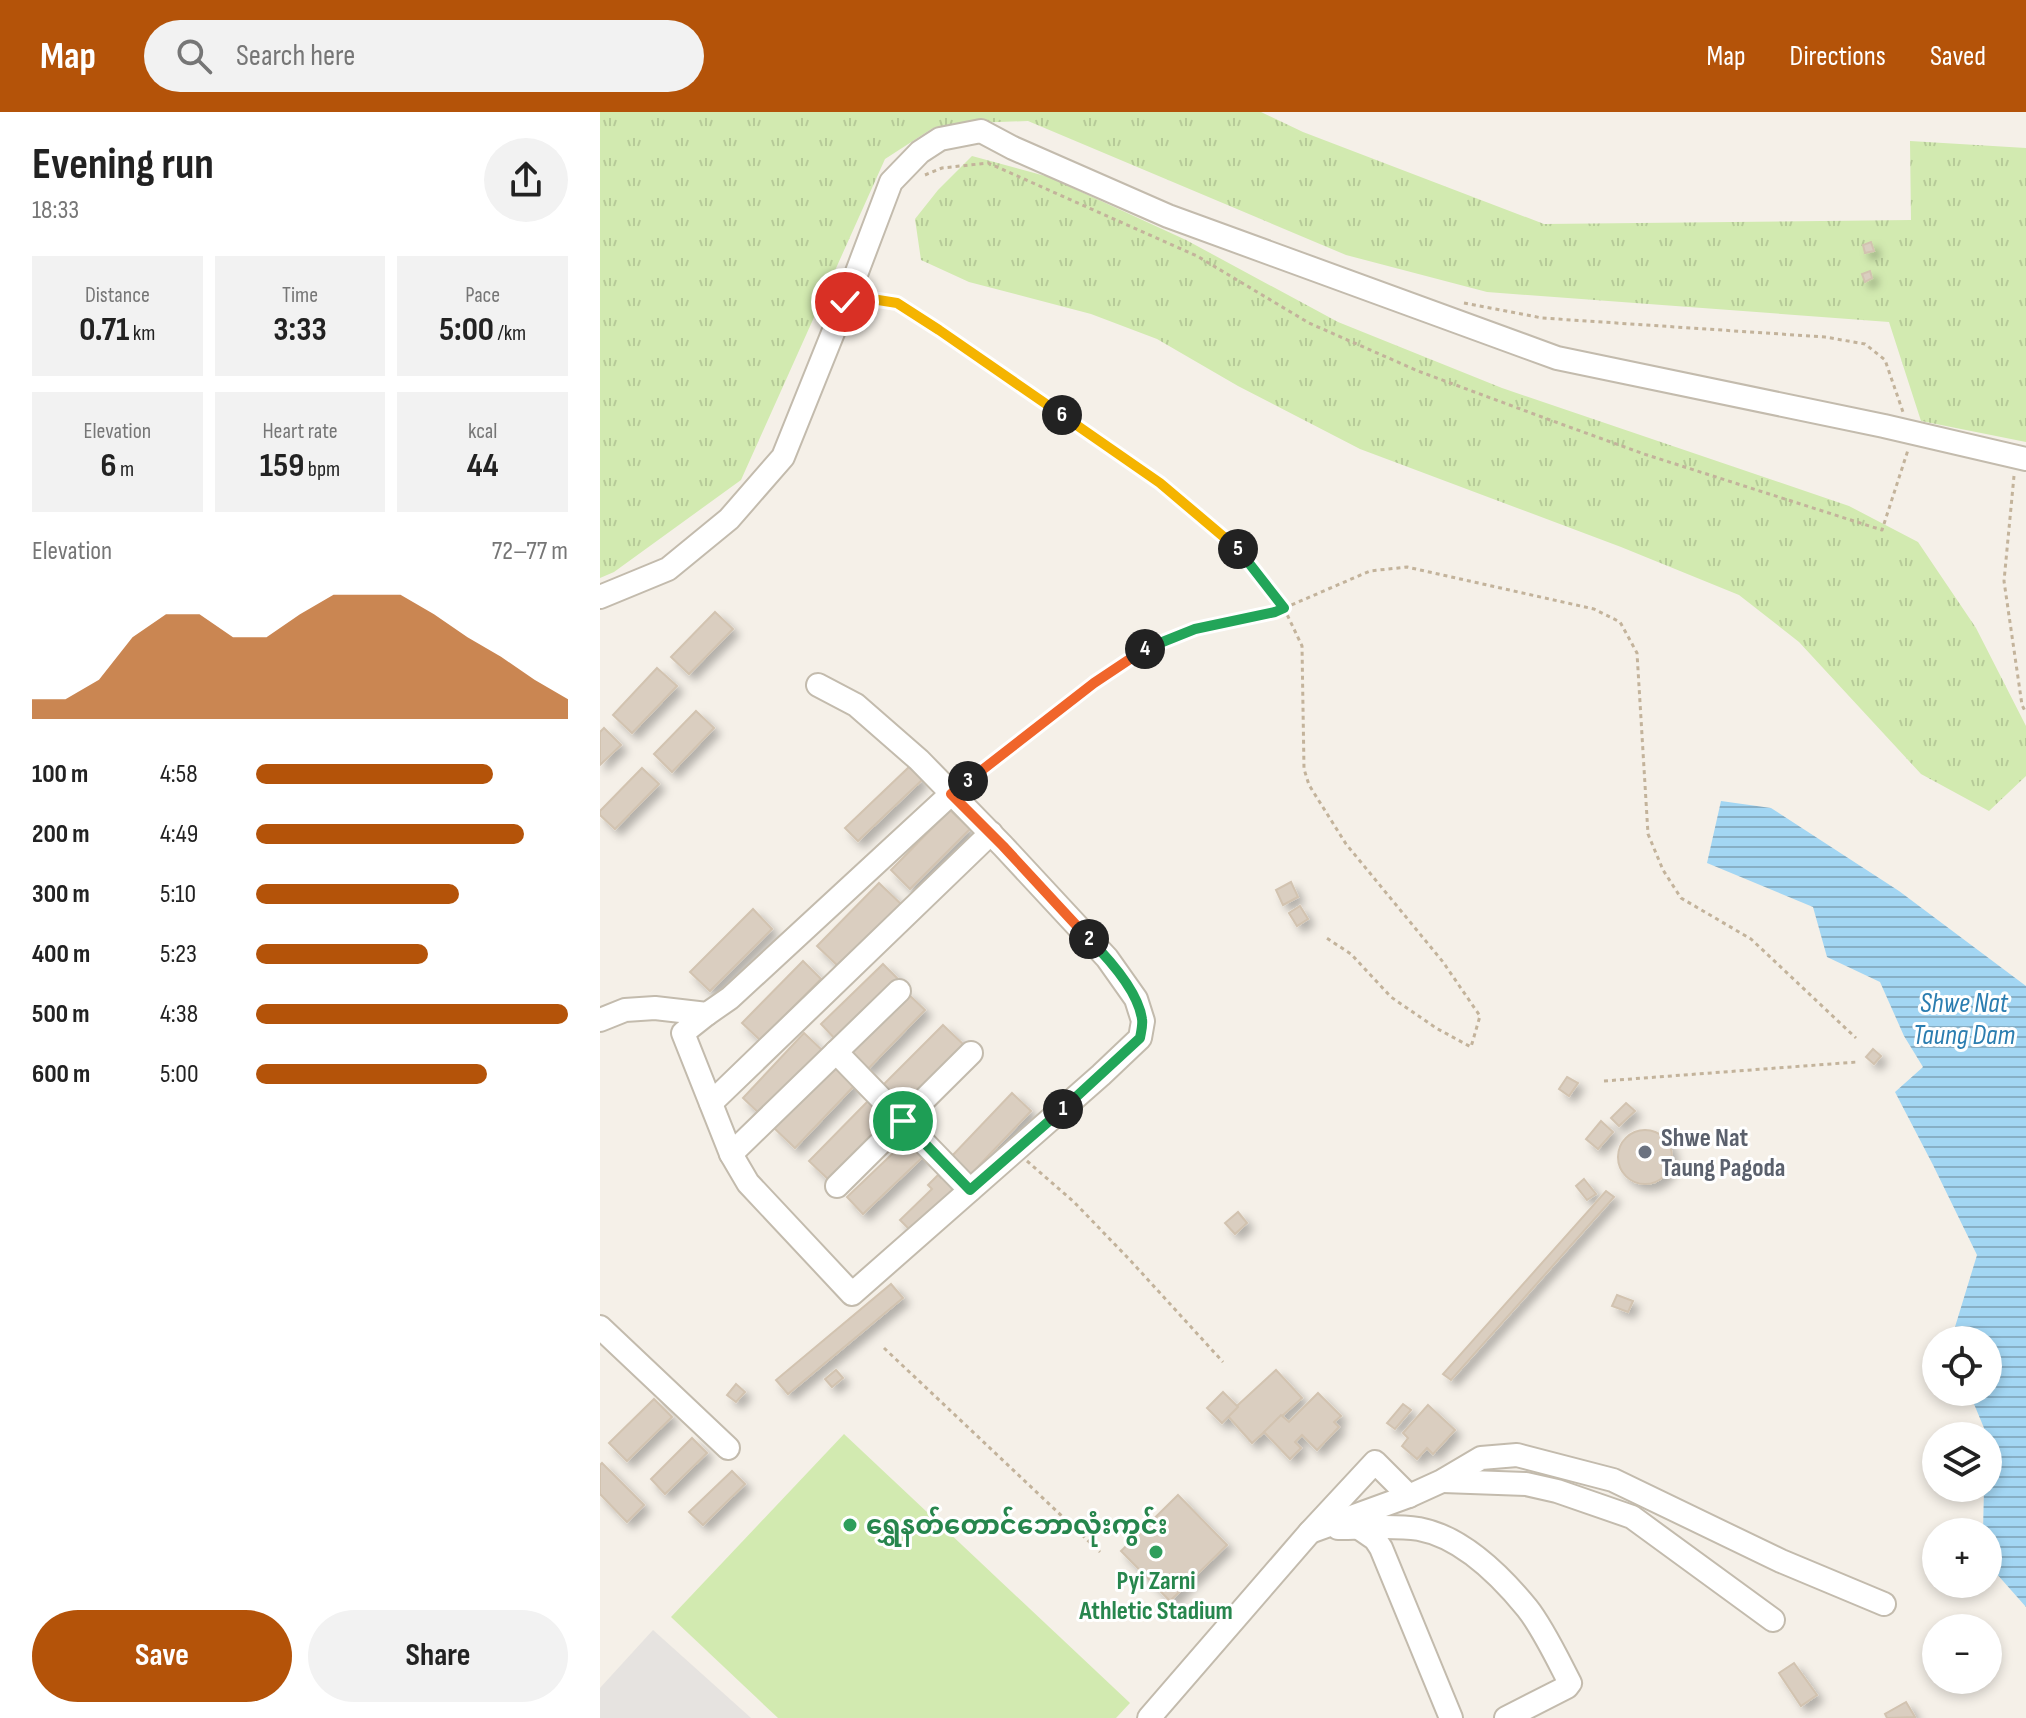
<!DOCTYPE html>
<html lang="en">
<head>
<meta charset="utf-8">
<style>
  :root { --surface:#fff; --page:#f2f2f2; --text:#222; --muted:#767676; --accent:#b45309 }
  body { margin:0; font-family:"Sofia Sans Condensed","Noto Sans Myanmar",sans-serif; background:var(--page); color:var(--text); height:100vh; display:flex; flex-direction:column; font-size:30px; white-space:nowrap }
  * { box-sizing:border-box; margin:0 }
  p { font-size:26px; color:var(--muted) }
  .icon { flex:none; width:44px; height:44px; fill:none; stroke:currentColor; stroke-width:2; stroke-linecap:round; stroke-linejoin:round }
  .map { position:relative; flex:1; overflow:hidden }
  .side { display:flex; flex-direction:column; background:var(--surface); width:600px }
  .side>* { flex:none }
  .buttons { position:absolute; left:1322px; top:1214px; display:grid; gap:16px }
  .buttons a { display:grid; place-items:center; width:80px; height:80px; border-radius:50%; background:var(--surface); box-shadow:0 4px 12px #0003; font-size:40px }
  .pin { position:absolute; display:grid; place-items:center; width:68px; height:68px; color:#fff; margin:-34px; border:4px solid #fff; border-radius:50%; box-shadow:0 2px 8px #0007 }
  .km { position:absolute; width:40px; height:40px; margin:-20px; border-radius:50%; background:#222; color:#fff; font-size:22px; line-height:40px; text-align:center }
  .round { display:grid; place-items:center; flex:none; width:84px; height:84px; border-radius:42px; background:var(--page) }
  .headline { display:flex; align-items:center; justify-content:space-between; height:136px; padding:0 32px }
  h1 { font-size:44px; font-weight:700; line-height:60px }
  .stats { display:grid; grid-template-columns:repeat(3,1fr); gap:12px; height:136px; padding:8px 32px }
  .stats div { display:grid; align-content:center; border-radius:0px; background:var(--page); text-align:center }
  .stats b { font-size:34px; font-weight:700 }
  .stats small { font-size:22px; font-weight:400 }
  .stats p { font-size:22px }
  .chart { height:224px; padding:16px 32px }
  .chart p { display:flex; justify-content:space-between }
  .chart svg { width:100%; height:144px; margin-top:8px; fill:var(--accent); opacity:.7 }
  .button { display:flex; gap:16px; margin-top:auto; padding:16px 32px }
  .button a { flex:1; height:92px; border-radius:48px; background:var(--accent); color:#fff; font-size:32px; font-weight:700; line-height:92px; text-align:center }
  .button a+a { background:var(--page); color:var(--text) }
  ul { padding:0 32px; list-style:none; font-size:26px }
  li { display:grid; grid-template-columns:128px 96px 1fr; align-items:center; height:60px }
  li i { height:20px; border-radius:10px; background:var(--accent) }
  header { display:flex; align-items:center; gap:48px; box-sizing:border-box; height:112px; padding:0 40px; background:var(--accent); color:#fff }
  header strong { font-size:38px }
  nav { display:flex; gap:44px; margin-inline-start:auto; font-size:28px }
  .search { width:560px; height:72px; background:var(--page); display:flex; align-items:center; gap:20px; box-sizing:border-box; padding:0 28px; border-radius:44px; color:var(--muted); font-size:30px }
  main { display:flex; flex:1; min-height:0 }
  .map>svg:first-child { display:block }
  .grass { fill:url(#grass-tufts) }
  .garden { fill:#d2eab0 }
  .parking { fill:#e6e3e0 }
  .water { fill:url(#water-rules) }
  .building { fill:#dacec0; stroke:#d2c3b0; stroke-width:2; filter:url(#shadow) }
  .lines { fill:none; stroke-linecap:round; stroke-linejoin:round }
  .minor-casing { stroke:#c3bbad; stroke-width:26 }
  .path { stroke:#c3b39b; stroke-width:3; stroke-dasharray:4 4; stroke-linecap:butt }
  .minor { stroke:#fff; stroke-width:22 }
  .split-1-casing { stroke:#fff; stroke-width:16 }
  .split-2-casing { stroke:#fff; stroke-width:16 }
  .split-3-casing { stroke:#fff; stroke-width:16 }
  .split-4-casing { stroke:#fff; stroke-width:16 }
  .split-5-casing { stroke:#fff; stroke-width:16 }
  .split-6-casing { stroke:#fff; stroke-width:16 }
  .split-7-casing { stroke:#fff; stroke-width:16 }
  .split-1 { stroke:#22a559; stroke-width:10 }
  .split-2 { stroke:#22a559; stroke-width:10 }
  .split-3 { stroke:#f0652b; stroke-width:10 }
  .split-4 { stroke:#f0652b; stroke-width:10 }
  .split-5 { stroke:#22a559; stroke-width:10 }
  .split-6 { stroke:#f5b400; stroke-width:10 }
  .split-7 { stroke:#f5b400; stroke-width:10 }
  .worship-dot { fill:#6b7280; stroke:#fff; stroke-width:3 }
  .leisure-dot { fill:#2e9e5b; stroke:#fff; stroke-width:3 }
  .labels { text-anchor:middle; stroke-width:6; stroke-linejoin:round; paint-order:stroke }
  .worship-label { font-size:26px; font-weight:bold; fill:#5b616d; stroke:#fff; text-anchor:start }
  .leisure-label { font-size:26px; font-weight:bold; fill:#27864d; stroke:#fff; text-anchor:start }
  .water-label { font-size:28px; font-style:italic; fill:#2b7db0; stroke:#fff }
</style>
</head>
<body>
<header>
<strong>Map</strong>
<div class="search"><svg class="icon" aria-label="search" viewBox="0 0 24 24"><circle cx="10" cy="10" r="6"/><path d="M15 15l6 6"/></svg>Search here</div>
<nav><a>Map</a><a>Directions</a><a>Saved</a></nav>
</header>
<main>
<section class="side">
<div class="headline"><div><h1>Evening run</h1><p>18:33</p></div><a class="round"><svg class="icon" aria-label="share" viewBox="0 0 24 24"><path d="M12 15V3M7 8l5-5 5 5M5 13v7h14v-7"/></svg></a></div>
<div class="stats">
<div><p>Distance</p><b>0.71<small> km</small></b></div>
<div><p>Time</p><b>3:33</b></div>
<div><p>Pace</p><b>5:00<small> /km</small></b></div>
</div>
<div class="stats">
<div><p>Elevation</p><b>6<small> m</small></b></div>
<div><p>Heart rate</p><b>159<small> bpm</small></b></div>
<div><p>kcal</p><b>44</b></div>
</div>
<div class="chart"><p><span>Elevation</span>72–77 m</p>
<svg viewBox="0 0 160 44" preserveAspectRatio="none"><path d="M0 44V38L10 38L20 32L30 19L40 12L50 12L60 19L70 19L80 12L90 6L100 6L110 6L120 12L130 19L140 25L150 32L160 38V44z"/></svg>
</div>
<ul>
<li><b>100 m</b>4:58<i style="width:76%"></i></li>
<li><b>200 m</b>4:49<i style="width:86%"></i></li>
<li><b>300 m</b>5:10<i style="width:65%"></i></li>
<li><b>400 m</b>5:23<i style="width:55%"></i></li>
<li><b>500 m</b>4:38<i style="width:100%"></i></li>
<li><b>600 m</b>5:00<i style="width:74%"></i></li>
</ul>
<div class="button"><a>Save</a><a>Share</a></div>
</section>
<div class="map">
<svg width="1426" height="1606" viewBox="0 0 1426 1606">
  <defs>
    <pattern id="grass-tufts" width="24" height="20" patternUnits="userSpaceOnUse" patternTransform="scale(2)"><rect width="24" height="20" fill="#d2eab0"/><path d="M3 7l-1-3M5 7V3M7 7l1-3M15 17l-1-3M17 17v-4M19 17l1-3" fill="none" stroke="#b6ca98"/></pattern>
    <pattern id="water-rules" width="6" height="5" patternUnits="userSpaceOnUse" patternTransform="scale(2)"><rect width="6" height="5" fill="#a3d6f3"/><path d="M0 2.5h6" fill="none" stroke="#87afc6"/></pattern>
    <filter id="shadow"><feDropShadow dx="6" dy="6" stdDeviation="4" flood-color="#0004"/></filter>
  </defs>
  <rect width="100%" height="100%" fill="#f5f0e8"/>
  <!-- grass -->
  <g class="grass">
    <polygon points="0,0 661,0 703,20 944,112 1311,108 1310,29 1426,36 1426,330 1321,309 1289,210 887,180 746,143 428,9 372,11 333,16 285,47 141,368 14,460 0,466"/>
    <polygon points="372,44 449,65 586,128 738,210 902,276 1249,394 1318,430 1376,516 1426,614 1426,664 1389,699 1321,662 1199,530 1139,483 1021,435 760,337 638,274 557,227 491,202 369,170 321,148 315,107 338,78"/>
  </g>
  <!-- garden -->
  <polygon class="garden" points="244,1322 530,1591 516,1606 178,1606 71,1505"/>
  <!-- parking -->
  <polygon class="parking" points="53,1518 151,1606 0,1606 0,1576"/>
  <!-- water -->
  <polygon class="water" points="1121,689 1171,696 1299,779 1426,874 1426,1495 1388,1452 1388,1420 1383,1420 1384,1376 1388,1376 1388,1324 1384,1324 1384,1316 1369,1280 1388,1280 1388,1228 1351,1228 1377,1143 1333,1053 1295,980 1323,955 1304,924 1280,870 1227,845 1213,795 1107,751"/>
  <!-- building -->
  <g class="building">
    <polygon points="1271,130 1274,139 1265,141 1263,133"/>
    <polygon points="1270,159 1272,166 1265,170 1262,162"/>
    <polygon points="115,500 133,517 89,562 71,545"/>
    <polygon points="57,556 77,574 32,621 13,603"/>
    <polygon points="96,599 114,616 72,660 54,642"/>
    <polygon points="4,616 21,633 0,653 0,620"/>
    <polygon points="309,655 322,668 258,729 245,716"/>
    <polygon points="42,656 59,672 15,717 0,703 0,699"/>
    <polygon points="350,698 370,717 310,777 291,758"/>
    <polygon points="691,770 698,785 683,793 676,778"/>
    <polygon points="279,771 302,793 240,856 217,834"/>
    <polygon points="700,794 708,807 697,814 689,801"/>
    <polygon points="153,797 172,817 110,879 90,860"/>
    <polygon points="203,849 221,867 160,928 142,911"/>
    <polygon points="283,852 300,869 237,929 221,912"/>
    <polygon points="305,879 325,898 267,958 247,939"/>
    <polygon points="343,913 365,934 303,997 281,975"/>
    <polygon points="204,921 224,940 162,1004 143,986"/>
    <polygon points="1273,937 1281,944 1274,952 1266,945"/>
    <polygon points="233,953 255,973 195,1036 173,1015"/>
    <polygon points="967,965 978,971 969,984 959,977"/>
    <polygon points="412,981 431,999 369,1064 350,1046"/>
    <polygon points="271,986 292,1006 230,1069 209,1049"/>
    <polygon points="1026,991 1035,999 1019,1014 1011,1006"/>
    <polygon points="1001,1009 1013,1020 998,1037 986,1027"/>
    <circle cx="1045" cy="1045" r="27"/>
    <polygon points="310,1025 326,1042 263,1102 247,1085"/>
    <polygon points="346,1062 358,1074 311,1119 300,1108 332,1077 328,1073 338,1063 341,1066"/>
    <polygon points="984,1067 996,1082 987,1088 976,1074"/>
    <polygon points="1006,1079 1014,1085 851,1268 843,1262"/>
    <polygon points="638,1100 647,1111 635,1122 625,1111"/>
    <polygon points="291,1172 303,1186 188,1282 176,1268"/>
    <polygon points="1017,1183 1033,1189 1028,1200 1012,1194"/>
    <polygon points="236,1258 243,1266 232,1275 225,1267"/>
    <polygon points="676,1258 702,1286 652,1331 627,1303"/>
    <polygon points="136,1272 145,1280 136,1290 127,1283"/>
    <polygon points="623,1280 638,1295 622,1311 607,1296"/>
    <polygon points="718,1281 741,1304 734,1310 739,1315 717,1338 702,1323 695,1330 701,1336 690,1347 664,1320 681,1303 689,1310"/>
    <polygon points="54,1287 72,1305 27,1349 9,1331"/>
    <polygon points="803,1292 811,1298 795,1317 787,1311"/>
    <polygon points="828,1293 855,1318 833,1342 827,1336 817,1347 802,1334 808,1326 803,1321"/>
    <polygon points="92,1326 107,1341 65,1382 51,1367"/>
    <polygon points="2,1351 44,1393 27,1410 0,1382 0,1353"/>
    <polygon points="132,1359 145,1372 103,1413 89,1400"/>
    <polygon points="578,1383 627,1433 570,1489 521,1439"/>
    <polygon points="1194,1551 1217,1583 1201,1594 1179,1561"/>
    <polygon points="1306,1590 1315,1605 1287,1606 1285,1602"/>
  </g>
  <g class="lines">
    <!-- minor casing -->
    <g class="minor-casing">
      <g id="minor">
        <polyline points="0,485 68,457 129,407 183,345 249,181 291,70 320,40 340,27 381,19 413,36 568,104 957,246 1284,314 1426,347"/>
        <polyline points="107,902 83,921 131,1042 148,1071 252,1182 501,963 540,926 543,909 536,887 507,846 403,734 319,648 256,593 218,573"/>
        <polyline points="0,908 25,898 55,896 107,902 130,886 351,682"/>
        <polyline points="236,940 370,1078"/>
        <polyline points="111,991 391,721"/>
        <polyline points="131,1042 299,879"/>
        <polyline points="237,1074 371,941"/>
        <polyline points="0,1215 128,1336"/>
        <polyline points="843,1369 926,1372 957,1379 1032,1405 1173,1508"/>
        <path d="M738,1416C764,1416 793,1413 819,1417C862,1425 900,1463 927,1496C943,1516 958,1548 970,1571L967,1575L906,1606"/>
        <polyline points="759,1416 775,1427 781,1436 851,1606"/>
        <polyline points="710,1420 809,1384 842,1369 881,1346 917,1343 1013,1368 1181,1449 1284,1492"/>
        <polyline points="549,1606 710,1420 775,1350 809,1384"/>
      </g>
    </g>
    <!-- path -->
    <g class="path">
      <polyline points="325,63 342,56 388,51 597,144 709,211 818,259 950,308 1044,342 1282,418 1308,338"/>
      <polyline points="265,187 272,187 297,191 339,218 560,371 642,440 684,496 702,534 704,657 709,673 746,732 843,850 880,904 871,935 836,916 791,885 751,842 725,825"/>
      <polyline points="864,191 942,206 1225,225 1265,232 1285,248 1303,300"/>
      <polyline points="1414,364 1404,469 1422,593 1426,601"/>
      <polyline points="367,670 494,571 545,537 595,517 675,500 770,459 807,455 994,497 1020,510 1037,541 1048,722 1063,758 1081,786 1151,827 1256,926"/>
      <polyline points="1004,969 1257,950"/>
      <polyline points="427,1049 474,1090 529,1147 623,1250"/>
      <polyline points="284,1236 500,1440"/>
    </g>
    <!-- minor -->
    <use href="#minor" class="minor"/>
  </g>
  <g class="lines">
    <!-- split-1 casing -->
    <g class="split-1-casing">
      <polyline id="split-1" points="303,1009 370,1078 463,997"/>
    </g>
    <!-- split-2 casing -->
    <g class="split-2-casing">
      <path id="split-2" d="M463,997L540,926C541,920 543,913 542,907C538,879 509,847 489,827"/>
    </g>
    <!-- split-3 casing -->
    <g class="split-3-casing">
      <polyline id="split-3" points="368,669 351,682 403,734 489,827"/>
    </g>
    <!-- split-4 casing -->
    <g class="split-4-casing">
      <polyline id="split-4" points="368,669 494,571 545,537"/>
    </g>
    <!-- split-5 casing -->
    <g class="split-5-casing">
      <polyline id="split-5" points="545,537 595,517 675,500 684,496 638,437"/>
    </g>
    <!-- split-6 casing -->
    <g class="split-6-casing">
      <polyline id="split-6" points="462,303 560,371 638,437"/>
    </g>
    <!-- split-7 casing -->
    <g class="split-7-casing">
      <polyline id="split-7" points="245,190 272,187 297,191 339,218 462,303"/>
    </g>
    <!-- split-1 -->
    <use href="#split-1" class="split-1"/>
    <!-- split-2 -->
    <use href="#split-2" class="split-2"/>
    <!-- split-3 -->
    <use href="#split-3" class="split-3"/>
    <!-- split-4 -->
    <use href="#split-4" class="split-4"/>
    <!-- split-5 -->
    <use href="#split-5" class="split-5"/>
    <!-- split-6 -->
    <use href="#split-6" class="split-6"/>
    <!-- split-7 -->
    <use href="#split-7" class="split-7"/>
  </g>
  <!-- markers -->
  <circle class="worship-dot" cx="1045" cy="1040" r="8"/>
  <g class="leisure-dot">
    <circle cx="250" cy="1413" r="8"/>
    <circle cx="556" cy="1440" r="8"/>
  </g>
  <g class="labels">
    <!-- worship labels -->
    <g class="worship-label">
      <text x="1061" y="1034">Shwe Nat<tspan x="1061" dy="30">Taung Pagoda</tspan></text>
    </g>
    <!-- leisure labels -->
    <g class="leisure-label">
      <text x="266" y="1422">ရွှေနတ်တောင်ဘောလုံးကွင်း</text>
      <text x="556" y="1477" text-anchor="middle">Pyi Zarni<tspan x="556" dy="30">Athletic Stadium</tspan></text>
    </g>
    <!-- water labels -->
    <g class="water-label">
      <text x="1364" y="900">Shwe Nat<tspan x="1364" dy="32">Taung Dam</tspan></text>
    </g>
  </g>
</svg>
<div class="buttons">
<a><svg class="icon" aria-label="locate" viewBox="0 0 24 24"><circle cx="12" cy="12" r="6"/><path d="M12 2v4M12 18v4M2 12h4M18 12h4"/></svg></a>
<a><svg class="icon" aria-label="layers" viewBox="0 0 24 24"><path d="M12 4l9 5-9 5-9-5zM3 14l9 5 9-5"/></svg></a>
<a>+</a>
<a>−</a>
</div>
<div class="pin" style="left:303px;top:1009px;background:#1e9e55"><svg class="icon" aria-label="arrive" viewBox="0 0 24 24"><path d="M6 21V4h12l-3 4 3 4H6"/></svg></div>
<div class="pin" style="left:245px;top:190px;background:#d93025"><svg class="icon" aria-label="check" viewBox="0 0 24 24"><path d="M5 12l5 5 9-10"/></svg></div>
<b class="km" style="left:463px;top:997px">1</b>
<b class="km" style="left:489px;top:827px">2</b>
<b class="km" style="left:368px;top:669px">3</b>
<b class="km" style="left:545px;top:537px">4</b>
<b class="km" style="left:638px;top:437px">5</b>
<b class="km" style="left:462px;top:303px">6</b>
</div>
</main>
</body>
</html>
